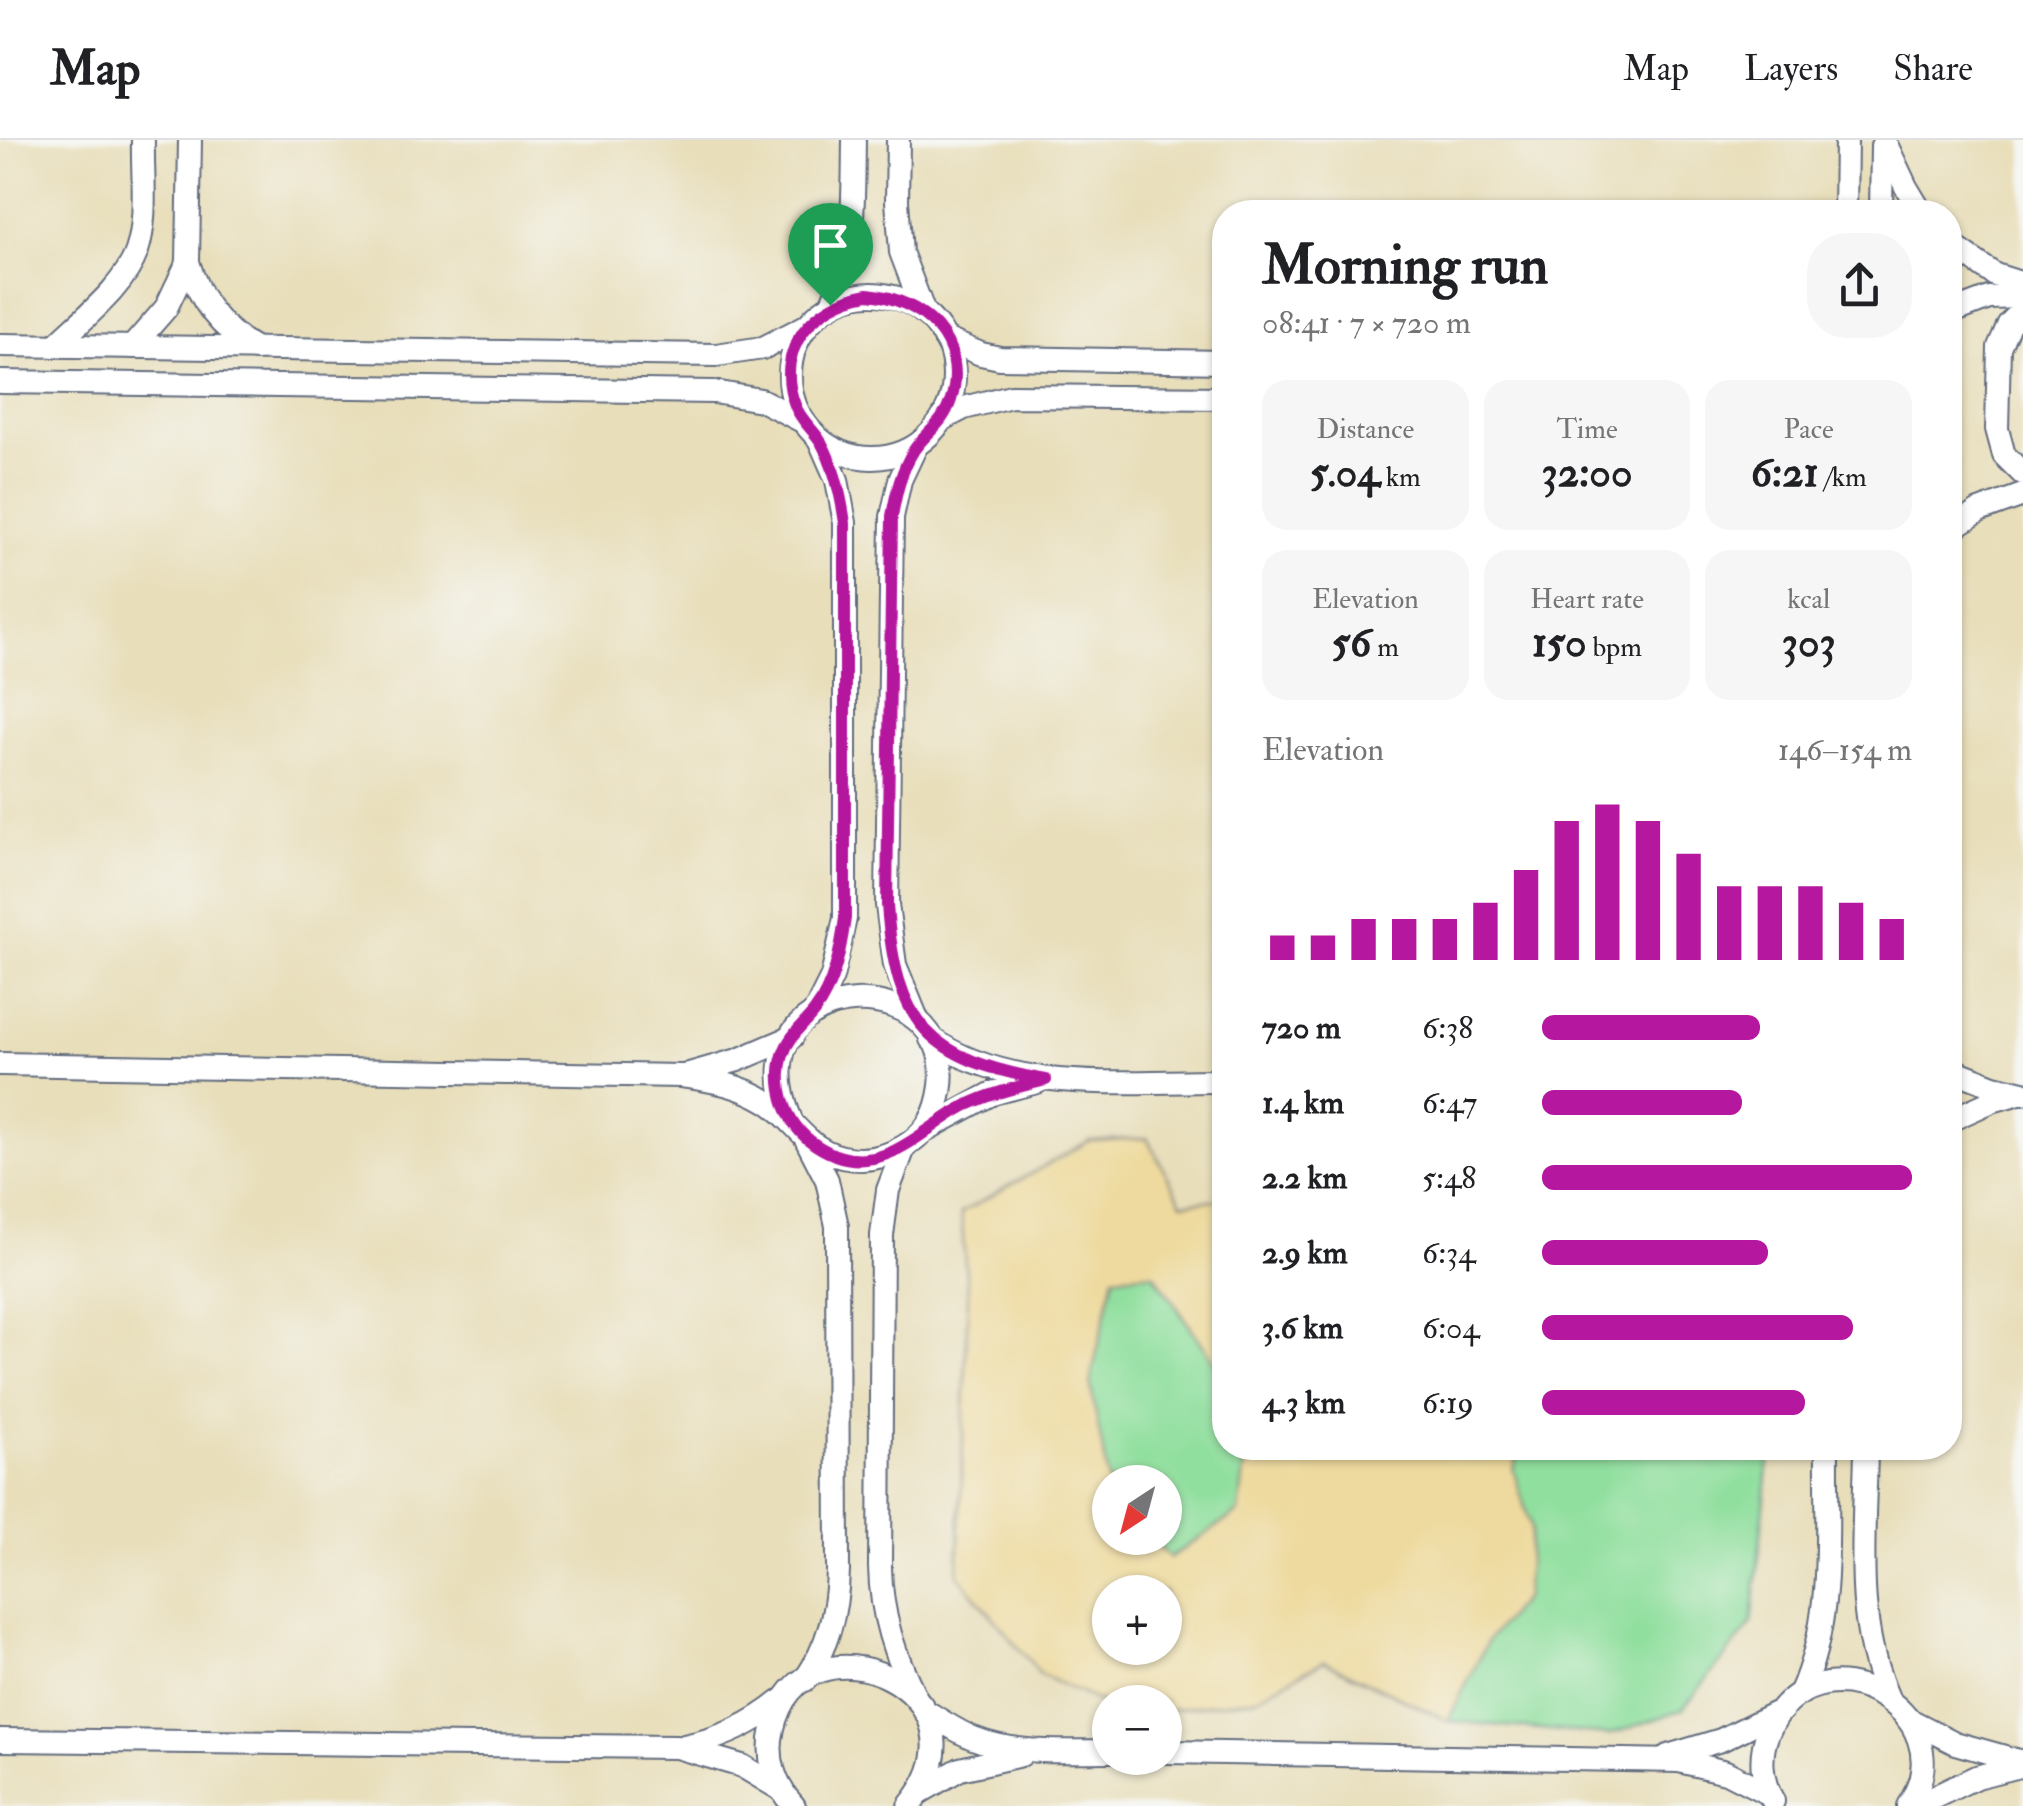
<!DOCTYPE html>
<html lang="en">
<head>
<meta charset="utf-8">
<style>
  :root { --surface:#fff; --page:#f6f6f6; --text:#202124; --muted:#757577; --line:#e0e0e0; --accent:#b5179e }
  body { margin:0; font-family:"IM FELL Double Pica",serif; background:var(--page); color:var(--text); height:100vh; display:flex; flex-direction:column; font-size:38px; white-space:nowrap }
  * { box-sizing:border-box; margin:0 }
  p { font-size:32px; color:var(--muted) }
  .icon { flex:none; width:55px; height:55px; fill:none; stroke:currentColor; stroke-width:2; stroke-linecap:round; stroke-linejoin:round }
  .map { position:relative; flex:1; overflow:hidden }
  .sheet { position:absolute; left:1212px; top:60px; width:750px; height:1260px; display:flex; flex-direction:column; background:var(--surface); border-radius:40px; box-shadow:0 2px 8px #0004 }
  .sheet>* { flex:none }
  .needle { width:65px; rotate:216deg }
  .tools { position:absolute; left:1092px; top:1325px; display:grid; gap:20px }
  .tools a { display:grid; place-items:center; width:90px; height:90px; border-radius:50%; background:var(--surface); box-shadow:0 2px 8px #0004; font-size:50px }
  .pin { position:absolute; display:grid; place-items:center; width:85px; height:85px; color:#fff; margin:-102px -42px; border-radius:50% 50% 50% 0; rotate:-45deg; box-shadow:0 0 10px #0007 }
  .pin .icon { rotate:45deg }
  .round { display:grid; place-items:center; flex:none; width:105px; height:105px; border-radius:40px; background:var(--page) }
  .headline { display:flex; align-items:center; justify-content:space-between; height:170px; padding:0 50px }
  h1 { font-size:55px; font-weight:800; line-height:75px }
  .metrics { display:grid; grid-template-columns:repeat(3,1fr); gap:15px; height:170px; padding:10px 50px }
  .metrics div { display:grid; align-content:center; border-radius:25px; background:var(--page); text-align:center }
  .metrics b { font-size:42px; font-weight:800 }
  .metrics small { font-size:28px; font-weight:400 }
  .metrics p { font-size:28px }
  .chart { height:280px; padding:20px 50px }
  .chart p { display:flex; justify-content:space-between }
  .chart svg { width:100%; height:180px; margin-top:10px; stroke:var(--accent); stroke-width:6 }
  ul { padding:0 50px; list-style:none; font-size:32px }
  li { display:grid; grid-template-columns:160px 120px 1fr; align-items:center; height:75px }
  li i { height:25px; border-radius:12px; background:var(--accent) }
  header { display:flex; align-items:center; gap:60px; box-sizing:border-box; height:140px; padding:0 50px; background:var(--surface); border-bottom:2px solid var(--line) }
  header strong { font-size:48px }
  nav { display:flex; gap:55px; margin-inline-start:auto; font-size:35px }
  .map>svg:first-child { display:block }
  .green { fill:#90df9e; stroke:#56877e; stroke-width:2.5 }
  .sand { fill:#eeda9e; stroke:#84847e; stroke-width:2.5; fill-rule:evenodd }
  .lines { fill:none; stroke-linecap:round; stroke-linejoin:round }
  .minor-casing { stroke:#636c7e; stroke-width:26 }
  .minor { stroke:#fff; stroke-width:22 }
  .route-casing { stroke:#fff; stroke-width:20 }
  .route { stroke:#b5179e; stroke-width:12 }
</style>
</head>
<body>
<header>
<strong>Map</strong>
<nav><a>Map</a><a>Layers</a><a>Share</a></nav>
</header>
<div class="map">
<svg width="2023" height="1666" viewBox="0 0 2023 1666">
  <rect width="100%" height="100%" fill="#f6f6f2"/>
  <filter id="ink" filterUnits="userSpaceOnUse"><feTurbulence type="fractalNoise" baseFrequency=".01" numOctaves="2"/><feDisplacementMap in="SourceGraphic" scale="20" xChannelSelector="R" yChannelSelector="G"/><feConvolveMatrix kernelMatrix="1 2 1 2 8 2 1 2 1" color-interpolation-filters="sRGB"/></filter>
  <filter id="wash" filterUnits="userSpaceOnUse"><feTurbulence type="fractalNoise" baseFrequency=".0048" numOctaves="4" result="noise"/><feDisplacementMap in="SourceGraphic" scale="40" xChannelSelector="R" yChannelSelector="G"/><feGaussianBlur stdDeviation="2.25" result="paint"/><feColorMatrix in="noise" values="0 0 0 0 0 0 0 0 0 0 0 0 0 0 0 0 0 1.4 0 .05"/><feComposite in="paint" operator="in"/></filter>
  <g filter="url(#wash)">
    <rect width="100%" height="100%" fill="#e8deba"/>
    <!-- green -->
    <g class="green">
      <polygon points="1153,1133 1225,1237 1225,1308 1247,1308 1239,1372 1169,1418 1150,1398 1165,1398 1165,1342 1110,1342 1110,1350 1090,1243 1114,1136"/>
      <polygon points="1520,1308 1770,1308 1752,1483 1682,1570 1609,1595 1448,1581 1488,1500 1525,1457 1531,1388 1513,1329"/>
    </g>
    <!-- sand -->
    <path class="sand" d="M1147,998L1182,1063L1225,1059V1237L1154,1133L1114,1136L1090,1243L1110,1350V1398H1150L1170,1418L1239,1372L1247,1308H1520L1513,1329L1531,1388L1525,1457L1488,1500L1448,1581L1324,1521L1254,1559L1165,1570V1562H1110V1567L1041,1535L958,1435L968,1159L961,1073L1089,1001ZM1110,1452H1165V1508H1110Z"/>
  </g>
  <g filter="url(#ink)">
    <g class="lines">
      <!-- minor casing -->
      <g class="minor-casing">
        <g id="minor">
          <path d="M190,0L188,122C199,161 220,189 256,209"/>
          <polyline points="898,0 897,61 901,112 924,173"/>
          <polyline points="1884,0 1906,47 1921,72"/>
          <polyline points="1845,72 1846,0"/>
          <polyline points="1881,72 1882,6"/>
          <polyline points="1950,104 1995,135 2023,144"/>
          <circle cx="872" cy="236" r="82"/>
          <path d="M831,165C856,113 853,57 854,0"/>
          <polyline points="2023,170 2009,184 1999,207 1997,289 2004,315 2023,334"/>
          <polyline points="1950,173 1989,158 2023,157"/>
          <polyline points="945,199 981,214 1000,218 1225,222"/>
          <polyline points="0,205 716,215 763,208 806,186"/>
          <path d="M55,206C82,179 124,148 137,111C148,78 142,35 143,0"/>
          <polyline points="132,207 166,168 188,122"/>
          <polyline points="0,242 714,252 761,260 804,282"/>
          <polyline points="943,279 964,268 1011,256 1225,258"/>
          <polyline points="916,306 900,340 892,377 887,765 895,825 917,879"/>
          <polyline points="1950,390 1979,371 2023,355"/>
          <polyline points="814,873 832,837 845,778 845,383 837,340 819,299"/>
          <path d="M931,899C1016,956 1127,940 1225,941"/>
          <path d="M0,924L681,936C711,940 741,945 768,962C788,975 799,994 818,1007C860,1034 923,1013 937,965C978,823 730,825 790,978"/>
          <polyline points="1950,929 1994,946 2023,953"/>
          <polyline points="689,934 738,920 792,897"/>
          <polyline points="1950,980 1992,961 2016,954"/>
          <polyline points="925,990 993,953 1037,942"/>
          <path d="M904,1008L888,1050L882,1095L880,1427C881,1475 894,1515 916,1558"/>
          <path d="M1866,1308C1865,1392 1853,1480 1888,1558"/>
          <path d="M805,1540C828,1506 837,1472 838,1431L837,1086L827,1040L807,1001"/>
          <path d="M1800,1554C1835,1477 1826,1390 1827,1308"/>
          <path d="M924,1570C940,1580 956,1591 973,1598C1015,1615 1066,1611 1110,1611"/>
          <polyline points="1908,1579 1955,1603 2023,1622"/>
          <polyline points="0,1600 676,1607 742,1626 782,1650"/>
          <path d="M684,1606C720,1599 753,1584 781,1561"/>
          <polyline points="1165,1612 1679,1621 1726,1632 1769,1654"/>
          <polyline points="1668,1616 1721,1600 1782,1570"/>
          <polyline points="922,1651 960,1629 1021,1615"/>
          <path d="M1773,1661C1761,1641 1759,1615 1768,1593C1813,1485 1971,1573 1908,1666"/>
          <path d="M794,1666C774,1645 766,1617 773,1588C802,1462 1005,1552 909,1666"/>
          <polyline points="1916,1666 1976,1637 2023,1625"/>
        </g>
      </g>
      <!-- minor -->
      <use href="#minor" class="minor"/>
    </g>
  </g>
  <g class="lines" filter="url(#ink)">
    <!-- route casing -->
    <g class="route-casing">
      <path id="route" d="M868,154C923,159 969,202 951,260C943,285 926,292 914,310C901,330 896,354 892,376L887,765C896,886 928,919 1046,940C1018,947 991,953 965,966C923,988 887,1034 835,1015C818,1008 803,998 793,982C781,963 776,937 783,915C789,896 802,887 814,872C834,846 841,809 845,778V383C841,355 835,327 821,302C813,289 800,280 795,265C773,208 815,163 868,154Z"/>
    </g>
    <!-- route -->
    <use href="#route" class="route"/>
  </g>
</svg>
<div class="tools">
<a><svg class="needle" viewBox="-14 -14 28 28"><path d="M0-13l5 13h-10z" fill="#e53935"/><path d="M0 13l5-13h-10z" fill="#757577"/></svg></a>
<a>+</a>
<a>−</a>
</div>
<div class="pin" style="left:830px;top:165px;background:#1e9e55"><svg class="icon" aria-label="arrive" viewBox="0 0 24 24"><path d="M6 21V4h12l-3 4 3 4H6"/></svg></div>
<section class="sheet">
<div class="headline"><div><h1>Morning run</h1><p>08:41 · 7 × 720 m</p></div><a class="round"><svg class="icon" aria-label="share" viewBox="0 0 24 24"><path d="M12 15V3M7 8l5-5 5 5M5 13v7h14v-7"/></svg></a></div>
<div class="metrics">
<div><p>Distance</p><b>5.04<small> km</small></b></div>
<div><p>Time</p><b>32:00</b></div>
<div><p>Pace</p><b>6:21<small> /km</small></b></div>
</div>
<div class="metrics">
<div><p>Elevation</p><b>56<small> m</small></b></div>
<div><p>Heart rate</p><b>150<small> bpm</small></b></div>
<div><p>kcal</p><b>303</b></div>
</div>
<div class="chart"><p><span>Elevation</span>146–154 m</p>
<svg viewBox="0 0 160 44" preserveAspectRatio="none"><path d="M5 44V38M15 44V38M25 44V34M35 44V34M45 44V34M55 44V30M65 44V22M75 44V10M85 44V6M95 44V10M105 44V18M115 44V26M125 44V26M135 44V26M145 44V30M155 44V34"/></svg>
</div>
<ul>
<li><b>720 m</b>6:38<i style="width:59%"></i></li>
<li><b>1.4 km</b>6:47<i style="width:54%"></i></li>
<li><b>2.2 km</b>5:48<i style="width:100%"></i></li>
<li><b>2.9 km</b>6:34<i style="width:61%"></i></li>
<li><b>3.6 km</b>6:04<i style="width:84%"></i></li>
<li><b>4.3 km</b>6:19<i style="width:71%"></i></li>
</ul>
</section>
</div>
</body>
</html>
